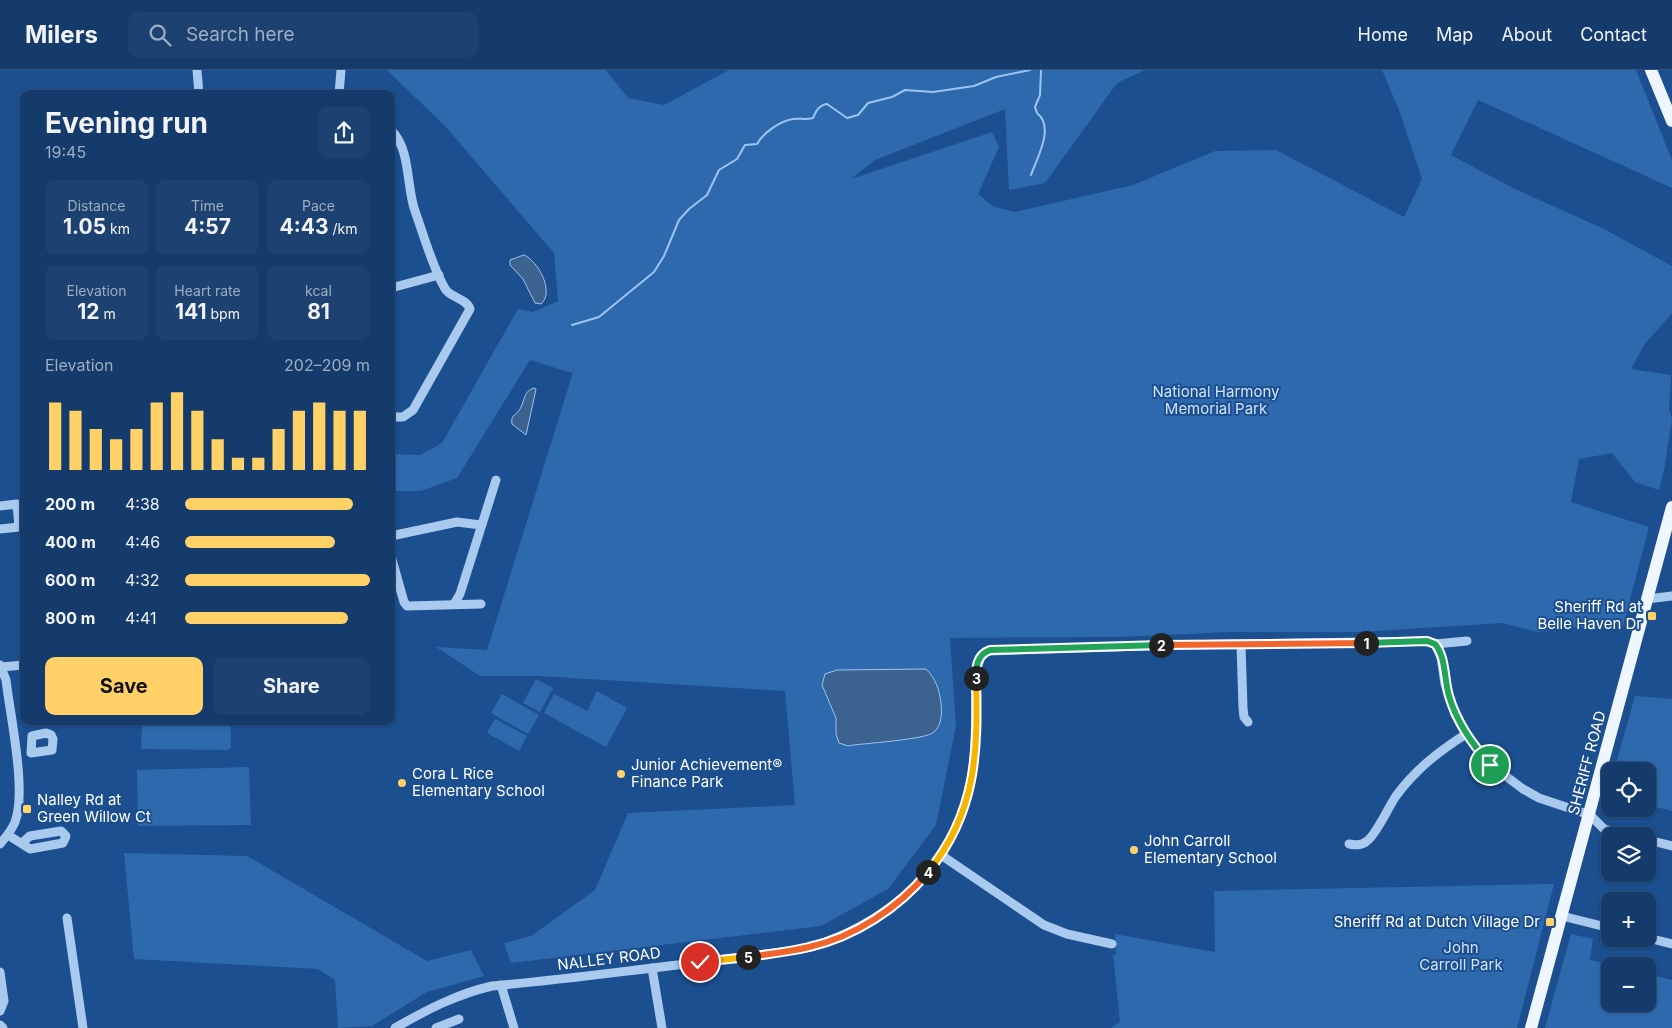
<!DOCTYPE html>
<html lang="en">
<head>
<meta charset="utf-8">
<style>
  :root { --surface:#143b6b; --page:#1d4271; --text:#f1f3f6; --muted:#9dadc1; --line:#33557e; --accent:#ffd166 }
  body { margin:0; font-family:Inter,sans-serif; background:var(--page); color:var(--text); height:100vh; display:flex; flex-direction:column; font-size:19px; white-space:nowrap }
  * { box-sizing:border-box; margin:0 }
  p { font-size:16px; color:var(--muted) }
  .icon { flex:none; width:28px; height:28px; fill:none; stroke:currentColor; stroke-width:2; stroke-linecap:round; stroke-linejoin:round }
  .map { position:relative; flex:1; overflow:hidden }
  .drawer { position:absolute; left:20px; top:20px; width:375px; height:635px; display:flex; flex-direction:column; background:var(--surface); border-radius:10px; box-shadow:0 1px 4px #0004,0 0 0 1px var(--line) }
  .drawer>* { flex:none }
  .tools { position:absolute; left:1601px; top:692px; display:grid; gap:10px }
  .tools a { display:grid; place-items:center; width:55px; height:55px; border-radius:10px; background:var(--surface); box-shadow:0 1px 4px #0004,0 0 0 1px var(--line); font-size:25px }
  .pin { position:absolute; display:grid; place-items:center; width:42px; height:42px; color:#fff; margin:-21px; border:2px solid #fff; border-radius:50%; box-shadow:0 1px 5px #0007 }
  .km { position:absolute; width:25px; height:25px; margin:-12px; border-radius:50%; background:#222; color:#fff; font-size:14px; line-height:25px; text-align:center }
  .round { display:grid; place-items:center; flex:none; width:52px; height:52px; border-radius:10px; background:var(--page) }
  .overview { display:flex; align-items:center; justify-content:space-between; height:85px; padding:0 25px }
  h1 { font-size:28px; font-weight:700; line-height:38px }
  .figures { display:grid; grid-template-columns:repeat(3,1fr); gap:8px; height:85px; padding:5px 25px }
  .figures div { display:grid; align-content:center; border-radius:10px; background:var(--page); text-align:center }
  .figures b { font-size:21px; font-weight:700 }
  .figures small { font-size:14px; font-weight:400 }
  .figures p { font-size:14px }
  .chart { height:140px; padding:10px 25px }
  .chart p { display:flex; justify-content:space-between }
  .chart svg { width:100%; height:90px; margin-top:5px; stroke:var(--accent); stroke-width:6 }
  .cta { display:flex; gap:10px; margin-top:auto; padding:10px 25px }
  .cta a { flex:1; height:58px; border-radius:10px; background:var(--accent); color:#111; font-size:20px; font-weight:700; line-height:58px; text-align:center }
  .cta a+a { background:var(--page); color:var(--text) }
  ul { padding:0 25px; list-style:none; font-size:16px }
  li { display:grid; grid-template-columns:80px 60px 1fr; align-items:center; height:38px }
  li i { height:12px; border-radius:6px; background:var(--accent) }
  header { display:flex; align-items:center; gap:30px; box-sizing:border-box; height:70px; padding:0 25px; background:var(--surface); border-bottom:1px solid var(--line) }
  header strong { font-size:24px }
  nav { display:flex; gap:28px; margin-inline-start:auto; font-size:18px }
  .search { width:350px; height:45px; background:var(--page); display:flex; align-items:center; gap:12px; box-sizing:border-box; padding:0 18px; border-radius:10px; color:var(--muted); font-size:19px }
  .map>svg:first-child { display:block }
  .green { fill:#2e69ad }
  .water { fill:#3c6290; stroke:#9cc4f0 }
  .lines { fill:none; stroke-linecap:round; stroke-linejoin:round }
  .stream { stroke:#9cc4f0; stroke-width:2 }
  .minor { stroke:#a9c9ee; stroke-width:9 }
  .major { stroke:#f0f6ff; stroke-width:12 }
  .split-1-casing { stroke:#fff; stroke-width:10 }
  .split-2-casing { stroke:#fff; stroke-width:10 }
  .split-3-casing { stroke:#fff; stroke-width:10 }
  .split-4-casing { stroke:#fff; stroke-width:10 }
  .split-5-casing { stroke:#fff; stroke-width:10 }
  .split-6-casing { stroke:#fff; stroke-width:10 }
  .split-1 { stroke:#22a559; stroke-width:6 }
  .split-2 { stroke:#f0652b; stroke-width:6 }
  .split-3 { stroke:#22a559; stroke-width:6 }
  .split-4 { stroke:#f5b400; stroke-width:6 }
  .split-5 { stroke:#f0652b; stroke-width:6 }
  .split-6 { stroke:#f5b400; stroke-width:6 }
  .poi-dot { fill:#ffd166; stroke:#1b4f8f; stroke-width:2 }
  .labels { text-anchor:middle; stroke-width:4; stroke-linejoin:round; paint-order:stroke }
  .park-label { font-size:15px; fill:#cfe3fa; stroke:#1b4f8f }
  .poi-label { font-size:15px; fill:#fff; stroke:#1b4f8f; text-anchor:start }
  .street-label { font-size:15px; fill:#fff; stroke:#1b4f8f }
</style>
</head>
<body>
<header>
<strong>Milers</strong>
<div class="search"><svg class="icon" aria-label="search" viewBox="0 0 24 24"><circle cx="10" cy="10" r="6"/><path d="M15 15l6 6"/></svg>Search here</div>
<nav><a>Home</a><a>Map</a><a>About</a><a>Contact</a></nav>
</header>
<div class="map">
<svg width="1672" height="958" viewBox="0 0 1672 958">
  <rect width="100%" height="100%" fill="#1b4f8f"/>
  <!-- green -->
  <g class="green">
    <polygon points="387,0 606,0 628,28 664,35 729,0 1145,0 1117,13 1045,113 1009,120 1005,39 875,90 851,109 992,62 999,77 978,124 994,137 1015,142 1133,115 1215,81 1276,80 1404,147 1422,109 1399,40 1382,0 1636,0 1672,90 1672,118 1478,30 1451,85 1513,118 1604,159 1672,196 1672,243 1644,275 1631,299 1671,305 1669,339 1672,349 1665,395 1659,420 1635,412 1612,383 1579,389 1571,432 1649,457 1622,560 1575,557 1538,562 1502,553 1360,562 1231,562 1119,567 950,568 956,656 936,755 888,819 821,856 511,893 504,873 531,866 595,820 628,743 795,735 785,621 539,606 480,606 436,577 487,580 574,299 572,303 530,290 457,408 421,421 391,421 391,384 420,385 442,373 518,239 533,242 558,231 554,183 445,56"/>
    <polygon points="536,609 553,618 540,642 523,633"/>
    <polygon points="597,621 627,638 606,677 544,643 554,624 587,641"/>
    <polygon points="502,624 539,645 528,664 491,643"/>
    <polygon points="1635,626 1672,629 1672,741 1648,735 1648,701 1614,701"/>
    <polygon points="495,649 527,666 519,681 487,663"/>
    <polygon points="142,651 231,651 231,678 227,680 141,679"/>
    <polygon points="249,697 251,755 138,756 137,700"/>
    <polygon points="124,783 247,786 427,891 471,880 484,906 427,922 372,956 338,958 335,910 318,899 134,889"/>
    <polygon points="1554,814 1517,958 1111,958 1120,952 1113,884 1116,885 1115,864 1215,882 1214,821"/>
    <polygon points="1571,864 1593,869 1590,890 1616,896 1610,896 1610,934 1648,934 1648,904 1672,910 1672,958 1545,958"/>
  </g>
  <!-- water -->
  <g class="water">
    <path d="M524,185C538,191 555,222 541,234L535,233L523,209L510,195V190Z"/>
    <path d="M534,318L536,319L526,365L512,354C510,344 518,345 521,337C525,329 524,321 534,318Z"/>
    <path d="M926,599C936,609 939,619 941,633C942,642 942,655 934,662C926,670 863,673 848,676L839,673L836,664V648L822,615L825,604L837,600Z"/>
  </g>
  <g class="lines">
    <!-- stream -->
    <g class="stream">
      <path d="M1031,105C1037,88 1055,57 1037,43L1035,37L1040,25L1041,0"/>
      <path d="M572,255L599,247L654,202L664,186L679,150L689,139L707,125L719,100L737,89L745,75L757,74C763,63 780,51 793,49C800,48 806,50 813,48C816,41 819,35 827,34L847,48L858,45L868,33L892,27L905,20L933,22L974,16L996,7L1030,0"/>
    </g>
    <!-- minor -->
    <g class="minor">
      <polyline points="197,0 199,24"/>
      <polyline points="339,24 341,0"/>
      <path d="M391,60C411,79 406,116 415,141C423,163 434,202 446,220C452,228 467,229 470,239L413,340L403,347H391"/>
      <polyline points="391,218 439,205"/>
      <polyline points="0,436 17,434 19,457 0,459"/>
      <polyline points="391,466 457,452 481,455"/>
      <polyline points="391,486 404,532 407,536 481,534"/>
      <polyline points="1647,529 1672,526"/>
      <polyline points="454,534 460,524 496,410"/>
      <polyline points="1435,574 1441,587 1445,614 1455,644 1466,664 1491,695 1523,719 1539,728 1590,745 1604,759 1633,766"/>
      <polyline points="1241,575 1243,638 1244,647 1248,652"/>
      <path d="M0,595L6,610C10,645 27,721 15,752C12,760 6,767 0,774"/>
      <polyline points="1,597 24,595"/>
      <polygon points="46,663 51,665 53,669 52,680 31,683 32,666"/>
      <polyline points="8,765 30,779 63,773 66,766 61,761 30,766 22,773"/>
      <polyline points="1648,770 1672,776"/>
      <path d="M1349,774C1355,775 1361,776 1367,771C1376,765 1389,736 1396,726C1416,699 1438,682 1466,664"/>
      <polyline points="941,785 1044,855 1067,864 1112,874"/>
      <polyline points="1562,846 1610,858"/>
      <polyline points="67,848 83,958"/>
      <polyline points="1648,868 1672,874"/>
      <polyline points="652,898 662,958"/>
      <polyline points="0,902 4,931 0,941"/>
      <polyline points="501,915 514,958"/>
      <polyline points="0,955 3,958"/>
      <path d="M395,958C426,940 457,924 492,916C551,911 610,903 669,896C704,892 739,888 774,883C786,881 800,880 811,877C880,855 939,809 963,740C981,689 973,650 977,598L981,586L988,581L1176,575L1427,571L1435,574L1467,571"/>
      <polyline points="436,958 459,949"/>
    </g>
    <!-- major -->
    <g class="major">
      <polyline points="1651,0 1672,51"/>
      <polyline points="1531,958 1672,437"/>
    </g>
  </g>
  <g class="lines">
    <!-- split-1 casing -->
    <g class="split-1-casing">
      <path id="split-1" d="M1366,573L1427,571L1435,574C1446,587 1444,609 1449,626C1457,653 1472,673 1490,695"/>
    </g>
    <!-- split-2 casing -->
    <g class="split-2-casing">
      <polyline id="split-2" points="1161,575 1366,573"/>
    </g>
    <!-- split-3 casing -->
    <g class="split-3-casing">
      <path id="split-3" d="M976,608C976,596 977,585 990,580L1161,575"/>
    </g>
    <!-- split-4 casing -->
    <g class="split-4-casing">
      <path id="split-4" d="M928,802C977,742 978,681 976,608"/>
    </g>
    <!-- split-5 casing -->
    <g class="split-5-casing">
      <path id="split-5" d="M748,887C768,884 789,882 809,877C854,867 899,838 928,802"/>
    </g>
    <!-- split-6 casing -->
    <g class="split-6-casing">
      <polyline id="split-6" points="700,892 748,887"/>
    </g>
    <!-- split-1 -->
    <use href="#split-1" class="split-1"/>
    <!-- split-2 -->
    <use href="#split-2" class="split-2"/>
    <!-- split-3 -->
    <use href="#split-3" class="split-3"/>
    <!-- split-4 -->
    <use href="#split-4" class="split-4"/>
    <!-- split-5 -->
    <use href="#split-5" class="split-5"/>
    <!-- split-6 -->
    <use href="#split-6" class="split-6"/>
  </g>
  <!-- markers -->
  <g class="poi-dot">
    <rect x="1647" y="541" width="10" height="10" rx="2.5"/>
    <circle cx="621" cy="704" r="5"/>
    <circle cx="402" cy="713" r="5"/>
    <rect x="22" y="734" width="10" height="10" rx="2.5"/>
    <circle cx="1134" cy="780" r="5"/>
    <rect x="1545" y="847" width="10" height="10" rx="2.5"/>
  </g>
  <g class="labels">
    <!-- park labels -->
    <g class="park-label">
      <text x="1216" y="327">National Harmony<tspan x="1216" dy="17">Memorial Park</tspan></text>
      <text x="1461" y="883">John<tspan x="1461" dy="17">Carroll Park</tspan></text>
    </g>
    <!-- poi labels -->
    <g class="poi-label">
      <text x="1642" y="542" text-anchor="end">Sheriff Rd at<tspan x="1642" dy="17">Belle Haven Dr</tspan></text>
      <text x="631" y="700">Junior Achievement®<tspan x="631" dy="17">Finance Park</tspan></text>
      <text x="412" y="709">Cora L Rice<tspan x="412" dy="17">Elementary School</tspan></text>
      <text x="37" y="735">Nalley Rd at<tspan x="37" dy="17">Green Willow Ct</tspan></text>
      <text x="1144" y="776">John Carroll<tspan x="1144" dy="17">Elementary School</tspan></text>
      <text x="1540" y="857" text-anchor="end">Sheriff Rd at Dutch Village Dr</text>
    </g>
    <!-- street labels -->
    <g class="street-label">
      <text transform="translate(1587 693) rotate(-75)" y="5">SHERIFF ROAD</text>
      <text transform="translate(609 889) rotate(-7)" y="5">NALLEY ROAD</text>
    </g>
  </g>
</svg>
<div class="tools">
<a><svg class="icon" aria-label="locate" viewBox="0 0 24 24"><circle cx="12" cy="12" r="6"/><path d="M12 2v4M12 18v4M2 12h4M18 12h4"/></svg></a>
<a><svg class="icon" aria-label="layers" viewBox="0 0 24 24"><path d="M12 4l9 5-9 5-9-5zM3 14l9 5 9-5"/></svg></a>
<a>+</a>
<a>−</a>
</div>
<div class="pin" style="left:1490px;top:695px;background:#1e9e55"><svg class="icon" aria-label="arrive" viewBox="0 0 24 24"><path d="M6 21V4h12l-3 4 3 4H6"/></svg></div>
<div class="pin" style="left:700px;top:892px;background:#d93025"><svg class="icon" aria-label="check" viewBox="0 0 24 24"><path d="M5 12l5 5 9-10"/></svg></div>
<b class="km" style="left:1366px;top:573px">1</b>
<b class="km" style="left:1161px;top:575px">2</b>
<b class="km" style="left:976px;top:608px">3</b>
<b class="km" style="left:928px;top:802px">4</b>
<b class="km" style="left:748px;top:887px">5</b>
<section class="drawer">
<div class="overview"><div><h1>Evening run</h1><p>19:45</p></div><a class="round"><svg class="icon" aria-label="share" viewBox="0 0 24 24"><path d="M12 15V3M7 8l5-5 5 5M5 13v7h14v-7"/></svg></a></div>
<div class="figures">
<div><p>Distance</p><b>1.05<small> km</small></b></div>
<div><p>Time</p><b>4:57</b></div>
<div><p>Pace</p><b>4:43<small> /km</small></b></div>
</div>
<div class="figures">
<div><p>Elevation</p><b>12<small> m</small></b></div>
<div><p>Heart rate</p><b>141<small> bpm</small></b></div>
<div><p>kcal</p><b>81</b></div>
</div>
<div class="chart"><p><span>Elevation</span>202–209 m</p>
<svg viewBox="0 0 160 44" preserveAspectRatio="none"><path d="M5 44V11M15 44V15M25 44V24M35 44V29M45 44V24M55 44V11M65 44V6M75 44V15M85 44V29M95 44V38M105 44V38M115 44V24M125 44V15M135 44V11M145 44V15M155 44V15"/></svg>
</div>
<ul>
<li><b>200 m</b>4:38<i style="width:91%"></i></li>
<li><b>400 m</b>4:46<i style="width:81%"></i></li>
<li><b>600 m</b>4:32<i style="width:100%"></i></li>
<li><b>800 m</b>4:41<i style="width:88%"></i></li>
</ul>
<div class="cta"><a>Save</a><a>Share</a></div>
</section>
</div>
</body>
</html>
